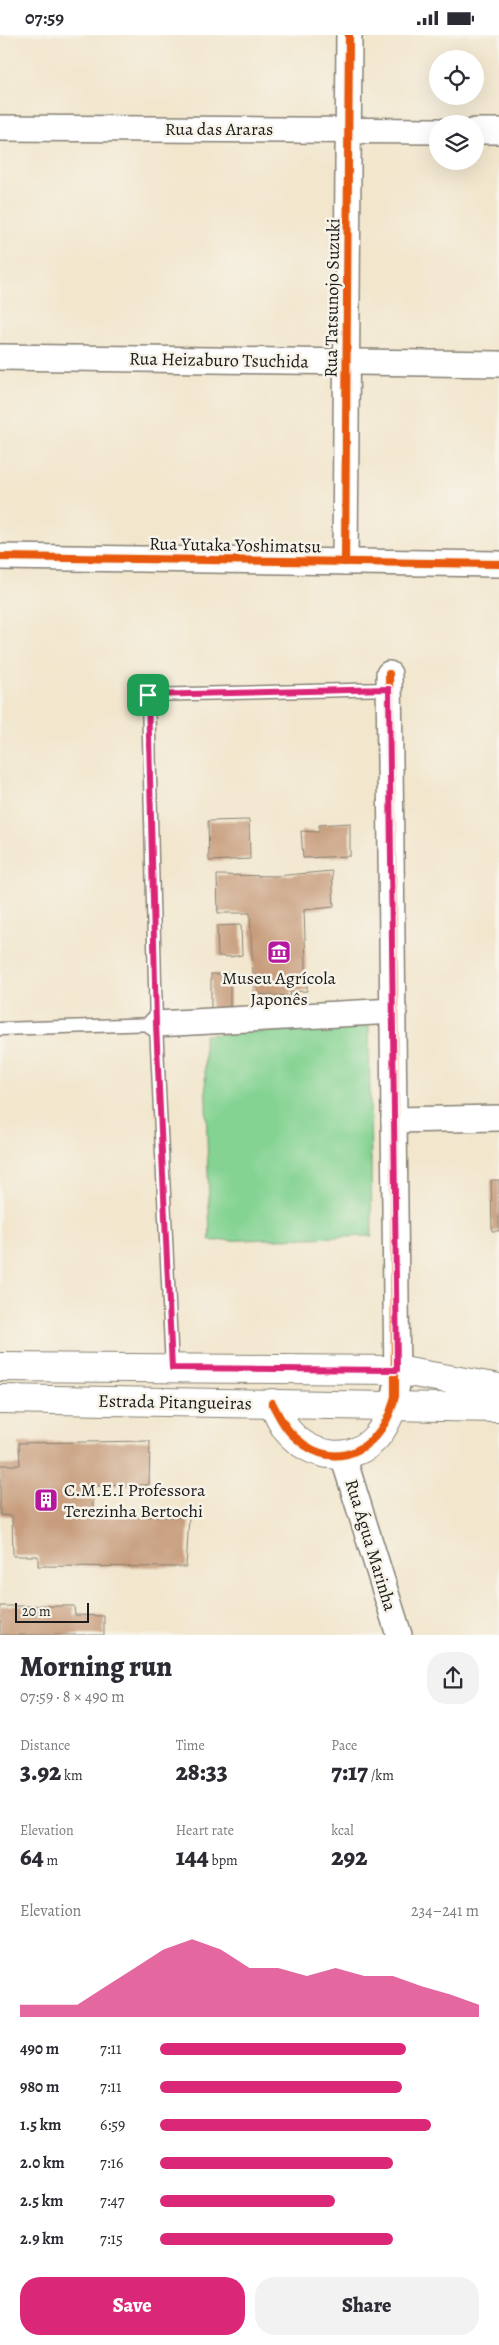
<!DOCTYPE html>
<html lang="en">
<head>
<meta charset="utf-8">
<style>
  :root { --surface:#fff; --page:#f2f2f3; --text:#2b2b33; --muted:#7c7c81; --accent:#db2777 }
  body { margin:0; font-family:Alegreya,serif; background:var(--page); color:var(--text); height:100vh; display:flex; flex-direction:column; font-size:19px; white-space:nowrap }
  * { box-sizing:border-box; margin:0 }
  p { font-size:16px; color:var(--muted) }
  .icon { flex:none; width:28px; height:28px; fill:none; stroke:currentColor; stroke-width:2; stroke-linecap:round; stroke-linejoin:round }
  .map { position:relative; height:1600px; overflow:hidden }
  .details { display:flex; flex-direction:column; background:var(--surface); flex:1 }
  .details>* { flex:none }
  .buttons { position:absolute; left:429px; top:15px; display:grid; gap:10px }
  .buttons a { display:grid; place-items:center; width:55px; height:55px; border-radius:50%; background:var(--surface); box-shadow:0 5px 20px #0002; font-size:25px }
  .scale { position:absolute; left:15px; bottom:12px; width:74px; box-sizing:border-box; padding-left:5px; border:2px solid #1c1c1c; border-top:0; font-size:14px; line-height:18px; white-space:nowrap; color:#1c1c1c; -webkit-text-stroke:4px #f7f3e8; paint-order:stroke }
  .pin { position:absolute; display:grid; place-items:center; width:42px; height:42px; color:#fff; margin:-21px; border-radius:10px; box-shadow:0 2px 8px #0006 }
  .round { display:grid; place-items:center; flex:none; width:52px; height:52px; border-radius:20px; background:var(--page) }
  .summary { display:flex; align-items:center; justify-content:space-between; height:85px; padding:0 20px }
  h1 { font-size:28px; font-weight:800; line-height:38px }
  .stats { display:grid; grid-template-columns:repeat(3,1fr); gap:8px; height:85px; padding:5px 20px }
  .stats div { display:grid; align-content:center }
  .stats b { font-size:25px; font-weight:800 }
  .stats small { font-size:14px; font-weight:400 }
  .stats p { font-size:14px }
  .chart { height:140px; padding:10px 20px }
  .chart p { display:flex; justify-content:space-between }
  .chart svg { width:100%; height:90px; margin-top:5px; fill:var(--accent); opacity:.7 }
  .cta { display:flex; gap:10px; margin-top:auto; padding:10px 20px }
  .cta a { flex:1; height:58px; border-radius:20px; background:var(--accent); color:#fff; font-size:20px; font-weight:800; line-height:58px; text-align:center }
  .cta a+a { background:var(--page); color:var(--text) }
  ul { padding:0 20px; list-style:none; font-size:16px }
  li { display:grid; grid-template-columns:80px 60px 1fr; align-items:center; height:38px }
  li i { height:12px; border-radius:6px; background:var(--accent) }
  .status { display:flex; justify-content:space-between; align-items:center; height:35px; padding:0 25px; background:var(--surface); direction:ltr }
  .status svg { height:14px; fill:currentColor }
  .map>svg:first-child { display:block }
  .green { fill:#84d393; stroke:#507858 }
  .building { fill:#c79d7d }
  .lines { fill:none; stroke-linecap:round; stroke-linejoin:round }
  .lane-casing { stroke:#878174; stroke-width:15 }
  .street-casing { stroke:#878174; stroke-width:28 }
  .secondary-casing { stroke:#878174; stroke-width:30 }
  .lane { stroke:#fff; stroke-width:12 }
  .street { stroke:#fff; stroke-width:25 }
  .secondary { stroke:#fff; stroke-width:28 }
  .cycleway-casing { stroke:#f7f3e8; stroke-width:11 }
  .cycleway { stroke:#e8590c; stroke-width:8 }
  .route-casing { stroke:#fff; stroke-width:10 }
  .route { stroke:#db2777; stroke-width:6 }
  .labels { text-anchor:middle; stroke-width:5; stroke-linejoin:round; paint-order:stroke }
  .street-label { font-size:18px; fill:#1c1c1c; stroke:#f7f3e8 }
  .poi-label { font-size:18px; fill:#1c1c1c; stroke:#f7f3e8 }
</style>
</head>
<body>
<div class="status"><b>07:59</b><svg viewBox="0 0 49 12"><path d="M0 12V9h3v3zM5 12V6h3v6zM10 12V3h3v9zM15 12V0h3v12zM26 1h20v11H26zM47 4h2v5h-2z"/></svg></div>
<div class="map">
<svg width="499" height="1600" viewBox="0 0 499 1600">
  <rect width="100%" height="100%" fill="#f7f3e8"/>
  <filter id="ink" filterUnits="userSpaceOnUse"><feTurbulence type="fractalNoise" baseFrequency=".02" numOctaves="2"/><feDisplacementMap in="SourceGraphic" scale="10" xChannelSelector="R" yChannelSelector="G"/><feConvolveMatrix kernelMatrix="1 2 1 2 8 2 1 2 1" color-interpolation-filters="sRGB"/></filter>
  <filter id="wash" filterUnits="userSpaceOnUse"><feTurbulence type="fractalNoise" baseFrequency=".0096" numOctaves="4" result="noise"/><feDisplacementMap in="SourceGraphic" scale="20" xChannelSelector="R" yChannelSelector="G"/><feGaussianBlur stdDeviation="1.12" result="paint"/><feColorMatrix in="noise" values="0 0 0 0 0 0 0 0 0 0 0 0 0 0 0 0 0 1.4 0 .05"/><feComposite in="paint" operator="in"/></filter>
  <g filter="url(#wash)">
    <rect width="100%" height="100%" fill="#f2e6cd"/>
    <!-- green -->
    <polygon class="green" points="369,991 372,1201 210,1206 204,1000"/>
    <g id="blocks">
      <!-- building -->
      <g class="building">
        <polygon points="249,785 250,824 209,826 208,786"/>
        <polygon points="350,788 350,821 303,823 301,796 319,797 319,790"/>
        <polygon points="332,836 334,872 304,875 307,956 290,957 291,961 254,959 250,878 218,878 217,840 276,841"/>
        <polygon points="241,890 242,920 230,922 218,921 217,891"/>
        <rect x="211" y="939" width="19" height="39"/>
        <polygon points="491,1145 499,1145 499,1196 492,1196"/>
        <polygon points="150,1406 149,1450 93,1451 93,1480 189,1482 186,1532 38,1531 38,1521 13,1521 12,1481 0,1480 0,1430 20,1430 19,1408"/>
        <polygon points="0,1571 74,1571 75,1580 104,1581 104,1600 0,1600"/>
      </g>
    </g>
  </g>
  <g filter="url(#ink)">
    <use href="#blocks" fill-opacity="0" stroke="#878174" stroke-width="1"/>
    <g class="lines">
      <!-- lane casing -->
      <g class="lane-casing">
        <g id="lane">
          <polyline points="0,994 156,989"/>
          <polyline points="172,1333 156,989 148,660 389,654"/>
        </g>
      </g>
      <!-- street casing -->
      <g class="street-casing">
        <g id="street">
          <polyline points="0,93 438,96"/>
          <polyline points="475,96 499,96"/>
          <polyline points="0,322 499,329"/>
          <polyline points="0,522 499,529"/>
          <polyline points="345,527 349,0"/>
          <polyline points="389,639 397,1350 393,1371"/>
          <polyline points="156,989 394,976"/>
          <polyline points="394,1085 499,1083"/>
          <polyline points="343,1421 399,1600"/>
        </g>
      </g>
      <!-- secondary casing -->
      <g class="secondary-casing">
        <g id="secondary">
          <polyline points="0,1332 397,1335 499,1353"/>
          <polyline points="0,1364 499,1373"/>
          <path d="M272,1368C277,1377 281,1387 287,1395C310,1423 353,1430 377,1401C385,1392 389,1381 393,1371"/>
        </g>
      </g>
      <!-- lane -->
      <use href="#lane" class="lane"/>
      <!-- street -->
      <use href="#street" class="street"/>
      <!-- secondary -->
      <use href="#secondary" class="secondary"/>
      <!-- cycleway casing -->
      <g class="cycleway-casing">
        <g id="cycleway">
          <polyline points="0,522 499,529"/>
          <polyline points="345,527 349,0"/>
          <path d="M272,1368C279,1381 285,1394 296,1403C338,1442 385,1410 395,1361L394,976L389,639"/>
        </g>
      </g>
      <!-- cycleway -->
      <use href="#cycleway" class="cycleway"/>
    </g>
  </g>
  <g class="lines" filter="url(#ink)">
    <!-- route casing -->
    <g class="route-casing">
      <polygon id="route" points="389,654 397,1335 172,1333 156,989 148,660"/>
    </g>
    <!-- route -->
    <use href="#route" class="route"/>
  </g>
  <!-- icons -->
  <defs>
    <g id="museum-square" transform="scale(1.25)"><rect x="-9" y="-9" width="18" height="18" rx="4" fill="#b5179e" stroke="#f7f3e8"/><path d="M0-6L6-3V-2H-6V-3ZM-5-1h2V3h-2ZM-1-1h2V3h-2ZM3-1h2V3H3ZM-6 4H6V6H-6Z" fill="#fff"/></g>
    <g id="building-square" transform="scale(1.25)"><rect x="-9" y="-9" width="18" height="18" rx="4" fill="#b5179e" stroke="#f7f3e8"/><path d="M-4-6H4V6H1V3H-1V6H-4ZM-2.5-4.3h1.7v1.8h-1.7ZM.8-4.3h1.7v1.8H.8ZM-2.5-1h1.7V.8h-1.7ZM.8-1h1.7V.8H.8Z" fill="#fff"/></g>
  </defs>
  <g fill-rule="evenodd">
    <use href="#museum-square" x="279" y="917"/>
    <use href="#building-square" x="46" y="1465"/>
  </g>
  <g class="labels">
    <!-- street labels -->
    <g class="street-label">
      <text x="219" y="100">Rua das Araras</text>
      <text transform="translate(332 263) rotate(-89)" y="6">Rua Tatsunojo Suzuki</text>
      <text transform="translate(219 325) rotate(1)" y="6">Rua Heizaburo Tsuchida</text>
      <text transform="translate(235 510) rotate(1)" y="6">Rua Yutaka Yoshimatsu</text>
      <text transform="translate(175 1367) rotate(1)" y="6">Estrada Pitangueiras</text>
      <text transform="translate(371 1510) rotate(73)" y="6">Rua Água Marinha</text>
    </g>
    <!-- poi labels -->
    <g class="poi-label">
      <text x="279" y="949">Museu Agrícola<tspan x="279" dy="21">Japonês</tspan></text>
      <text x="64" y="1461" text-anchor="start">C.M.E.I Professora<tspan x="64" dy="21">Terezinha Bertochi</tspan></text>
    </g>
  </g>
</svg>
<div class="buttons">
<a><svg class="icon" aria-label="locate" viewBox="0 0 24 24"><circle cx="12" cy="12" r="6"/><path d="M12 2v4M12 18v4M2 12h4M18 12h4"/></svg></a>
<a><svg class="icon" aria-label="layers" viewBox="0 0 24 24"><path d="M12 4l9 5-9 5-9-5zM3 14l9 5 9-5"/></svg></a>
</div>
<div class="scale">20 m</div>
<div class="pin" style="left:148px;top:660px;background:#1e9e55"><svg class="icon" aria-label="arrive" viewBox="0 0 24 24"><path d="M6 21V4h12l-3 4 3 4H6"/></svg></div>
</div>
<section class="details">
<div class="summary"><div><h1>Morning run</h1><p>07:59 · 8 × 490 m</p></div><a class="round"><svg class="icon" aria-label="share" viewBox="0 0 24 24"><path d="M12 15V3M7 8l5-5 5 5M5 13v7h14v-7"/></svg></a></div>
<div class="stats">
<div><p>Distance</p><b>3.92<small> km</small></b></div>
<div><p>Time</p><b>28:33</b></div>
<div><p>Pace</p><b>7:17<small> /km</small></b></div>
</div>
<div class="stats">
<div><p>Elevation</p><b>64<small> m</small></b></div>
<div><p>Heart rate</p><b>144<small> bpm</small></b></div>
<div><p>kcal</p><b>292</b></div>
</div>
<div class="chart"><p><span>Elevation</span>234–241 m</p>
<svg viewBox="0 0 160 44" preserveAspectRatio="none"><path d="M0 44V38L10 38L20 38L30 29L40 20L50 11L60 6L70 11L80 20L90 20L100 24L110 20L120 24L130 24L140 29L150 33L160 38V44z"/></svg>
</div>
<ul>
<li><b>490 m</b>7:11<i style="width:77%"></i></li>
<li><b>980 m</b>7:11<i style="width:76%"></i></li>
<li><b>1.5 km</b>6:59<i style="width:85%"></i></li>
<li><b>2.0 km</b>7:16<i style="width:73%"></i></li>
<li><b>2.5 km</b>7:47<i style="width:55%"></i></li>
<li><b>2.9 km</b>7:15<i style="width:73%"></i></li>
</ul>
<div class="cta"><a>Save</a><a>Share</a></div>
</section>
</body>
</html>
